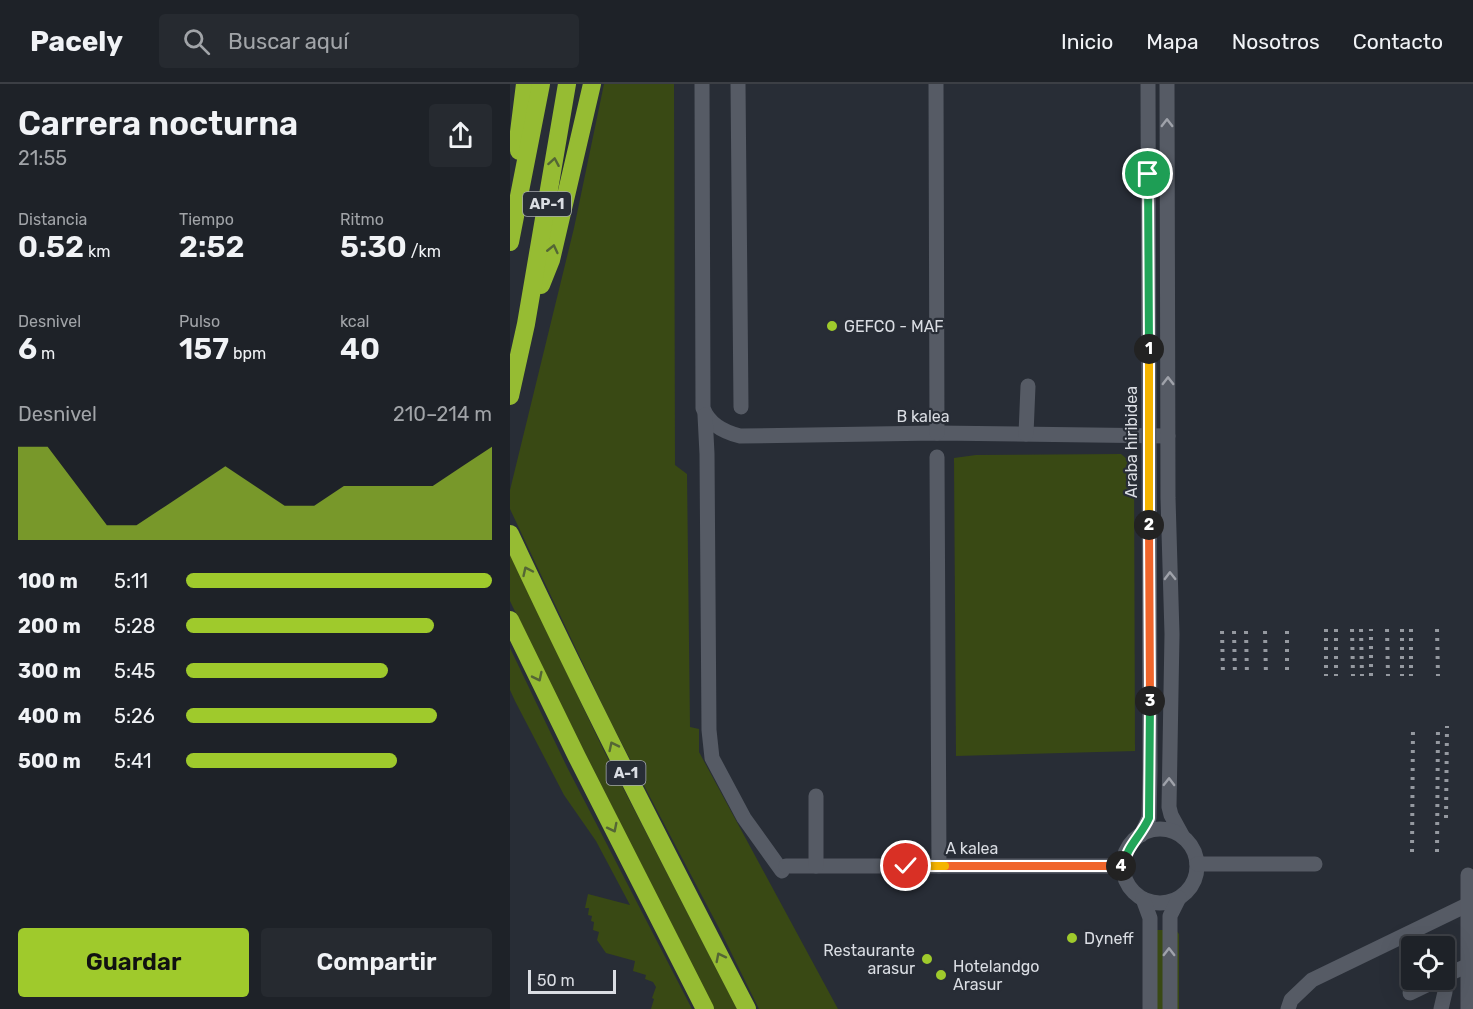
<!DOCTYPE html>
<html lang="es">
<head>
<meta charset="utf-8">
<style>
  :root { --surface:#1e2228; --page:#262a30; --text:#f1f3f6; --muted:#a1a4a8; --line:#3c3f45; --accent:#9fca2c }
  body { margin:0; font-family:Rubik,sans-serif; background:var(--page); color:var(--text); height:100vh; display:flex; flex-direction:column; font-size:22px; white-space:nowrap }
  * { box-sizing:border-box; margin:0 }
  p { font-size:20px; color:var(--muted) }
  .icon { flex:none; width:33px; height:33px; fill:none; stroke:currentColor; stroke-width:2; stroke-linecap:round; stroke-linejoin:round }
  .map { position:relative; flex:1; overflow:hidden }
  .details { display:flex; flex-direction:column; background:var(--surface); width:510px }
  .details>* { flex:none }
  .controls { position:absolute; left:891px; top:852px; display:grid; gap:12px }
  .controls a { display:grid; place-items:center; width:54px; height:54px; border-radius:6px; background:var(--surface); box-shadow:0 6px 24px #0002,0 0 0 2px var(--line); font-size:30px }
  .scale { position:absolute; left:18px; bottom:15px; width:88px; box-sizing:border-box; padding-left:6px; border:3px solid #dadde3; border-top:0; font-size:16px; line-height:21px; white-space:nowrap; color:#dadde3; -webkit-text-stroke:4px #282d36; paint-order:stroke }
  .pin { position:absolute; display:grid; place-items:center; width:51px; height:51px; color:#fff; margin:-26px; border:3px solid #fff; border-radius:50%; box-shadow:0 2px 6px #0007 }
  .km { position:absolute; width:30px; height:30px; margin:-15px; border-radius:50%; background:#222; color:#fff; font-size:16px; line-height:30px; text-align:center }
  .round { display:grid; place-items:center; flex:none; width:63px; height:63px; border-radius:6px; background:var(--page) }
  .summary { display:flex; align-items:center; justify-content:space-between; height:102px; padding:0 18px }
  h1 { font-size:33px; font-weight:600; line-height:45px }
  .figures { display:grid; grid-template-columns:repeat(3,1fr); gap:9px; height:102px; padding:6px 18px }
  .figures div { display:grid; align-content:center }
  .figures b { font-size:30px; font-weight:600 }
  .figures small { font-size:16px; font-weight:400 }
  .figures p { font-size:16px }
  .chart { height:168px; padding:12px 18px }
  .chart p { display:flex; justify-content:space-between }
  .chart svg { width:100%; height:108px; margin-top:6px; fill:var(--accent); opacity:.7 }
  .button { display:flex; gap:12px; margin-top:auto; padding:12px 18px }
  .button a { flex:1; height:69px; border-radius:6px; background:var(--accent); color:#111; font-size:24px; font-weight:600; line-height:69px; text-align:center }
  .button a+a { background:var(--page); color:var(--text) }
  ul { padding:0 18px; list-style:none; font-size:20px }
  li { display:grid; grid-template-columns:96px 72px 1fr; align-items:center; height:45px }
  li i { height:15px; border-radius:8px; background:var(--accent) }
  header { display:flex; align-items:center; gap:36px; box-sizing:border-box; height:84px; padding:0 30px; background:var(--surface); border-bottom:2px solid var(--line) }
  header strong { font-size:28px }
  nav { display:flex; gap:33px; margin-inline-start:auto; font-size:21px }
  .search { width:420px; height:54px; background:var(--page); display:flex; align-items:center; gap:15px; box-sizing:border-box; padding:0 21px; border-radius:6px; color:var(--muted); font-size:22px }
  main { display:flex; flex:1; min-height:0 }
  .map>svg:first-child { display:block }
  .green { fill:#394914 }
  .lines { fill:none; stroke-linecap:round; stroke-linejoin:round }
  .minor { stroke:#565b65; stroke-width:15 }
  .highway { stroke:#96bc33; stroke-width:18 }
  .rail { stroke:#9599a0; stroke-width:4; stroke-dasharray:3 6; stroke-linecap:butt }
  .oneway { stroke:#9fa2aa }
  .oneway2 { stroke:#546635 }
  .split-1-casing { stroke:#fff; stroke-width:12 }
  .split-2-casing { stroke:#fff; stroke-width:12 }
  .split-3-casing { stroke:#fff; stroke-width:12 }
  .split-4-casing { stroke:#fff; stroke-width:12 }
  .split-5-casing { stroke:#fff; stroke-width:12 }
  .split-6-casing { stroke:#fff; stroke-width:12 }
  .split-1 { stroke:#22a559; stroke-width:8 }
  .split-2 { stroke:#f5b400; stroke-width:8 }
  .split-3 { stroke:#f0652b; stroke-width:8 }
  .split-4 { stroke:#22a559; stroke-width:8 }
  .split-5 { stroke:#f0652b; stroke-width:8 }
  .split-6 { stroke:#f5b400; stroke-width:8 }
  .poi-dot { fill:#9fca2c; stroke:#282d36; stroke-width:2 }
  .labels { text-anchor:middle; stroke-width:4.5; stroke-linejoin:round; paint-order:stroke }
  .shield { fill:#282d36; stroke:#a5a8af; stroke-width:1.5 }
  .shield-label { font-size:15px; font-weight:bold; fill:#dadde3 }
  .poi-label { font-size:16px; fill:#dadde3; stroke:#282d36; text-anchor:start }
  .street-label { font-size:16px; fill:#dadde3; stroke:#282d36 }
</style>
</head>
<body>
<header>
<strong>Pacely</strong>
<div class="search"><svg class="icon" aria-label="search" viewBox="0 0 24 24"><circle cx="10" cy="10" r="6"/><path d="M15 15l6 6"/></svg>Buscar aquí</div>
<nav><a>Inicio</a><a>Mapa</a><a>Nosotros</a><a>Contacto</a></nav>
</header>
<main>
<section class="details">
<div class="summary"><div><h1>Carrera nocturna</h1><p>21:55</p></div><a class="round"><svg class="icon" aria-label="share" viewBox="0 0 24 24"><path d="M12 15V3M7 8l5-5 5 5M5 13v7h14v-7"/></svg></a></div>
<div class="figures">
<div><p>Distancia</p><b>0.52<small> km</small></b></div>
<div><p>Tiempo</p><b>2:52</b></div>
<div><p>Ritmo</p><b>5:30<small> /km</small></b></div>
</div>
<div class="figures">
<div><p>Desnivel</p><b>6<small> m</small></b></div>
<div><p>Pulso</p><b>157<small> bpm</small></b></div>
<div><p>kcal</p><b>40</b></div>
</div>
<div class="chart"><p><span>Desnivel</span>210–214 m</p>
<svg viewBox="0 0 160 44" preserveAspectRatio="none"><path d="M0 44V6L10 6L20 22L30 38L40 38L50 30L60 22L70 14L80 22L90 30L100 30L110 22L120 22L130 22L140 22L150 14L160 6V44z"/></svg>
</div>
<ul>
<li><b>100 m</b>5:11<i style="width:100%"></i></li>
<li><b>200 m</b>5:28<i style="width:81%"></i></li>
<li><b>300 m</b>5:45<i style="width:66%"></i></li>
<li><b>400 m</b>5:26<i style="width:82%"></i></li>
<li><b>500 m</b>5:41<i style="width:69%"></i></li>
</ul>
<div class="button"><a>Guardar</a><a>Compartir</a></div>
</section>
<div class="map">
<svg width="963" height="925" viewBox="0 0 963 925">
  <rect width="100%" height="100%" fill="#282d36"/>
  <!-- green -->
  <g class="green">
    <polygon points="94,0 164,0 165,381 177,390 180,643 189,645 189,668 328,925 249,925 211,848 100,637 0,425 0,406 64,144"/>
    <polygon points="611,370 624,381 625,667 446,672 444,374 466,371"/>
    <polygon points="0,470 93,665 227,925 204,925 40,600 0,517"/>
    <polygon points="0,564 57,683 182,925 141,925 144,915 142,914 146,903 143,898 135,895 136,891 123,887 125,877 96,869 87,856 89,848 83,846 84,838 81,837 82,832 78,831 79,824 75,824 78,810 120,821 86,757 54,711 5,617 0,606"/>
    <polygon points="646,846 654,846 654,925 647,925"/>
    <polygon points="666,846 669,850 669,925 666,925"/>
  </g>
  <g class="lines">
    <!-- minor -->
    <g class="minor">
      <path d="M192,0L193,324C199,341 214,348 230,352L427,349L658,352"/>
      <polyline points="228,0 231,323"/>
      <polyline points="426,0 427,349"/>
      <polyline points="657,0 658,414 662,550 659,723 661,731 673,753"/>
      <polyline points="195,331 197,370 199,646 202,674 234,734 272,787"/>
      <polyline points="516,350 518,302"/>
      <polyline points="427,373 429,782"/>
      <circle cx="650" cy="782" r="37"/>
      <polyline points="631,751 639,734 640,686 638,0"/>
      <polyline points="687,780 805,780"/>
      <polyline points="276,782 613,782"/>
      <polyline points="306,782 306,712"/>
      <polyline points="633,815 640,834 640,925"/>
      <polyline points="934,892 959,881"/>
      <polyline points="900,909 927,896"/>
      <polyline points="660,925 660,832 669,814"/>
      <polyline points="778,925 781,916 802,896 959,820"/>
      <polyline points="931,925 935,908 934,896"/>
      <polyline points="958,925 958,791"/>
    </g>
    <!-- highway -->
    <g class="highway">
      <polyline points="9,67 9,48 15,0"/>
      <polyline points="0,158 31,0"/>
      <polyline points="31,201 41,176 82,0"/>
      <polyline points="0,312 16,240 57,0"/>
      <path d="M0,450C75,611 156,768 237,925"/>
      <polyline points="0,536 67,673 195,925"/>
    </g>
    <!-- rail -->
    <g class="rail">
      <polyline points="816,545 816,592"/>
      <polyline points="826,545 826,592"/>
      <polyline points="842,545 843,592"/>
      <polyline points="851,545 852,592"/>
      <polyline points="877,545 878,592"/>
      <polyline points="892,545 892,592"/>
      <polyline points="901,545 901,592"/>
      <polyline points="927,545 928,592"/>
      <polyline points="712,547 713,592"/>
      <polyline points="724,547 725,592"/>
      <polyline points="736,547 737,592"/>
      <polyline points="755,547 756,592"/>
      <polyline points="777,547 777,592"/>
      <polyline points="861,592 861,545"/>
      <polyline points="936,734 937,642"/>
      <polyline points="902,768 903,642"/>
      <polyline points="927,768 928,642"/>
    </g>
  </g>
  <!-- one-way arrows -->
  <defs><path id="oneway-chevron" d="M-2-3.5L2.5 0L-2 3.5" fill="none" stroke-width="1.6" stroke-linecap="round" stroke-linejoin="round" transform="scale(1.5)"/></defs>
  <g class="oneway">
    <use href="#oneway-chevron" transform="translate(657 39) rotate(-90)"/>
    <use href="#oneway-chevron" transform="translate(658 297) rotate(-90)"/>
    <use href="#oneway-chevron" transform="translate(660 492) rotate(-91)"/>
    <use href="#oneway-chevron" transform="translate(659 698) rotate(-89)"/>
    <use href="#oneway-chevron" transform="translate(659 868) rotate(-90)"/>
  </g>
  <g class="oneway2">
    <use href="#oneway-chevron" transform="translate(44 78) rotate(-80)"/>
    <use href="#oneway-chevron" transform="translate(43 165) rotate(-77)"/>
    <use href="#oneway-chevron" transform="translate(17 487) rotate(-115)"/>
    <use href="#oneway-chevron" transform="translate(28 593) rotate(64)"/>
    <use href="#oneway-chevron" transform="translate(103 662) rotate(-116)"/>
    <use href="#oneway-chevron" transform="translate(103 744) rotate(63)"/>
    <use href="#oneway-chevron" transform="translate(210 873) rotate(-117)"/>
  </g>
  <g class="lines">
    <!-- split-1 casing -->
    <g class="split-1-casing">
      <polyline id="split-1" points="638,90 639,265"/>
    </g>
    <!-- split-2 casing -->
    <g class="split-2-casing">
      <polyline id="split-2" points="639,265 639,441"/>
    </g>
    <!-- split-3 casing -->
    <g class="split-3-casing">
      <polyline id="split-3" points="639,441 640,617"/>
    </g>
    <!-- split-4 casing -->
    <g class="split-4-casing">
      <path id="split-4" d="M611,782H613C617,762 631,752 639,734L640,617"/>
    </g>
    <!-- split-5 casing -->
    <g class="split-5-casing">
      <polyline id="split-5" points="435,782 611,782"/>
    </g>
    <!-- split-6 casing -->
    <g class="split-6-casing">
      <polyline id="split-6" points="396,782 435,782"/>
    </g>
    <!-- split-1 -->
    <use href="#split-1" class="split-1"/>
    <!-- split-2 -->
    <use href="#split-2" class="split-2"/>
    <!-- split-3 -->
    <use href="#split-3" class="split-3"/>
    <!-- split-4 -->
    <use href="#split-4" class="split-4"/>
    <!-- split-5 -->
    <use href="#split-5" class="split-5"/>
    <!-- split-6 -->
    <use href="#split-6" class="split-6"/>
  </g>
  <!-- markers -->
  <g class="poi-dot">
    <circle cx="322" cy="242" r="6"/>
    <circle cx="562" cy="854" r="6"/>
    <circle cx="417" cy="875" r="6"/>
    <circle cx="431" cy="891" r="6"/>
  </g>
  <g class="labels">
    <!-- shield labels -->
    <g class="shield">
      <rect x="13" y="108" width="48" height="24" rx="4.5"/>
      <rect x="96.5" y="677" width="39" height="24" rx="4.5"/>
    </g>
    <g class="shield-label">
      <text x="37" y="125">AP-1</text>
      <text x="116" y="694">A-1</text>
    </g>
    <!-- poi labels -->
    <g class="poi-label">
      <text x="334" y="248">GEFCO - MAF</text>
      <text x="574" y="860">Dyneff</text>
      <text x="405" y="872" text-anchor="end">Restaurante<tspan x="405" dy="18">arasur</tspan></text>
      <text x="443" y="888">Hotelandgo<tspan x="443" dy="18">Arasur</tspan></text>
    </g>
    <!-- street labels -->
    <g class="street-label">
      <text x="413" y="338">B kalea</text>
      <text transform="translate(621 358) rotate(-90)" y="6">Araba hiribidea</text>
      <text x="462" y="770">A kalea</text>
    </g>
  </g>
</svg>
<div class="controls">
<a><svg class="icon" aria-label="locate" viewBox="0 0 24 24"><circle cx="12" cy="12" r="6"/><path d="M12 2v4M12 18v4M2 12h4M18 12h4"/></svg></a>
</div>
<div class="scale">50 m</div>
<div class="pin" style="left:638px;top:90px;background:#1e9e55"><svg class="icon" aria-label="arrive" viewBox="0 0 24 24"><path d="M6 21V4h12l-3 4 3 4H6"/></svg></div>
<div class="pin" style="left:396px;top:782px;background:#d93025"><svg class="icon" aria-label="check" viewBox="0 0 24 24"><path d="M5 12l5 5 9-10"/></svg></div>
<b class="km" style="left:639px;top:265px">1</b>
<b class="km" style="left:639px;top:441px">2</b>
<b class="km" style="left:640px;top:617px">3</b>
<b class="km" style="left:611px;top:782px">4</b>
</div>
</main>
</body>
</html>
